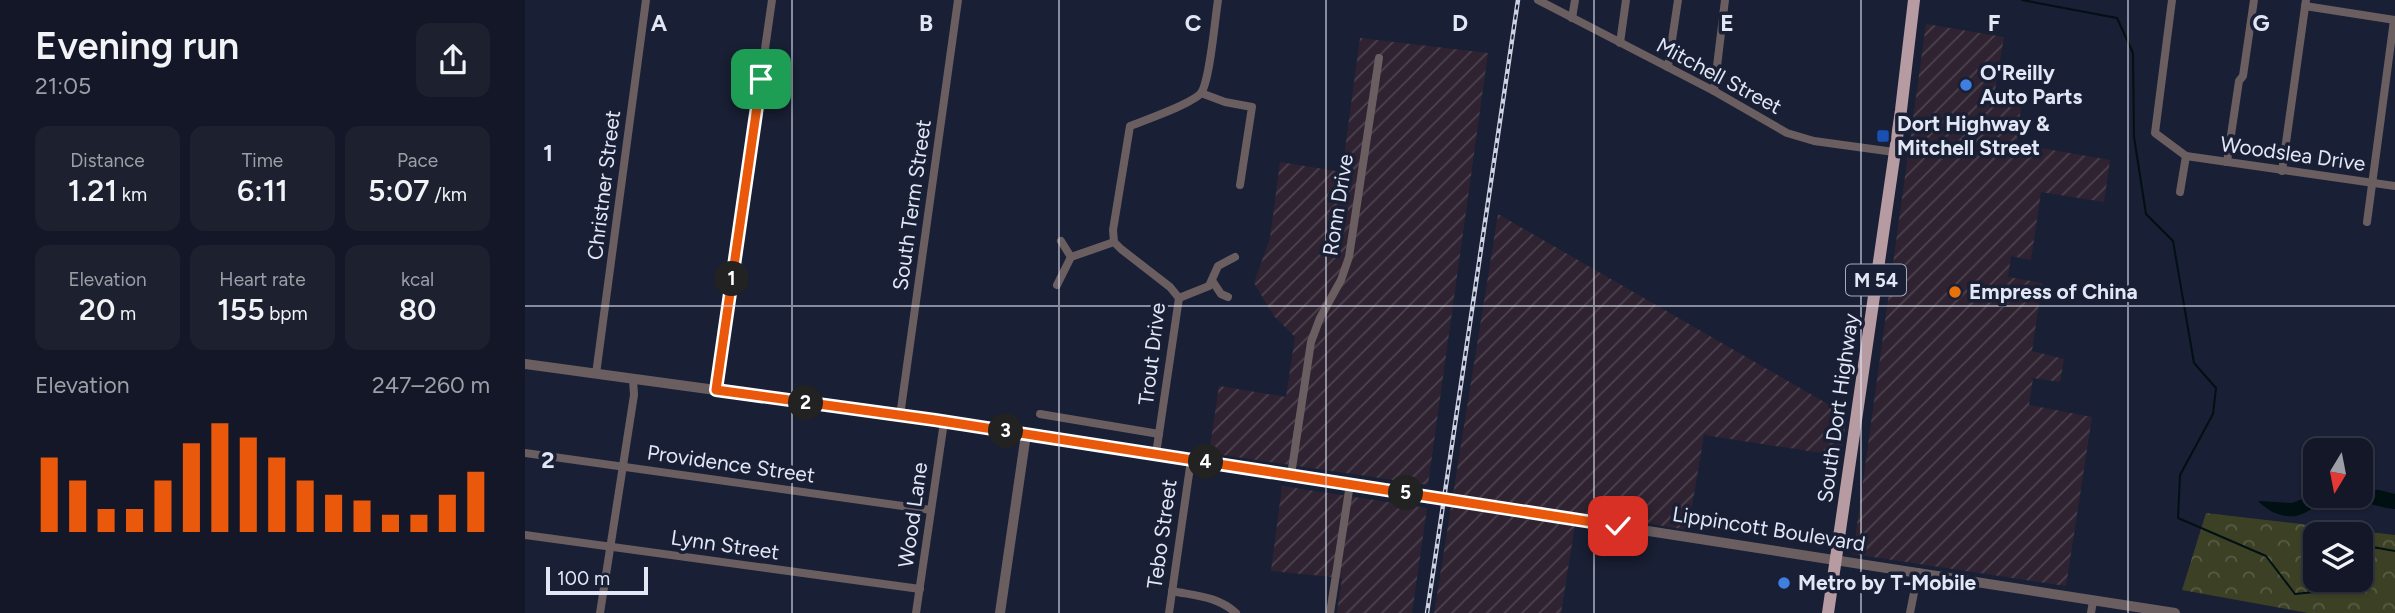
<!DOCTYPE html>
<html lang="en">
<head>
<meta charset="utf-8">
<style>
  :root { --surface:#131727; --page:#1c202f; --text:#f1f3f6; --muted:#9d9fa7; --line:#323644; --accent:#ea580c }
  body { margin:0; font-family:Figtree,sans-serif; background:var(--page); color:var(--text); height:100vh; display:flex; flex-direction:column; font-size:26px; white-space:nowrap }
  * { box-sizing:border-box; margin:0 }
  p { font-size:23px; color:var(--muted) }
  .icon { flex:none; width:38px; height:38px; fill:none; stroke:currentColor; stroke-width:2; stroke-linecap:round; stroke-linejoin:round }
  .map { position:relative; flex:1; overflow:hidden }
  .sheet { display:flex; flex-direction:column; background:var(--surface); width:525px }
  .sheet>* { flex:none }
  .needle { width:46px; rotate:190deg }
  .fabs { position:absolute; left:1778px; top:438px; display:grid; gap:14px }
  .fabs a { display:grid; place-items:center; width:70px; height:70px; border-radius:14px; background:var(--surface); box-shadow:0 2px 5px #0004,0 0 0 2px var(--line); font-size:35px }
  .scale { position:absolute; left:21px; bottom:18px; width:102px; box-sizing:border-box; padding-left:7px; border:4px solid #e2e7f6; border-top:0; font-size:19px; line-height:24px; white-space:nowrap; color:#e2e7f6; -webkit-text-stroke:5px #191f34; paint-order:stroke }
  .pin { position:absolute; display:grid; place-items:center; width:60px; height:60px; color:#fff; margin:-30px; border-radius:14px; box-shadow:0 4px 10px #0006 }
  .km { position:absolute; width:35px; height:35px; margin:-18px; border-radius:50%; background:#222; color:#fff; font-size:19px; line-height:35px; text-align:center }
  .round { display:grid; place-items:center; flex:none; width:74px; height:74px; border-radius:14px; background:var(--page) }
  .head { display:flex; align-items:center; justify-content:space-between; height:119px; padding:0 35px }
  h1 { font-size:38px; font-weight:600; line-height:52px }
  .metrics { display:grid; grid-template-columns:repeat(3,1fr); gap:10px; height:119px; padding:7px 35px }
  .metrics div { display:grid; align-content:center; border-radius:14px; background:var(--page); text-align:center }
  .metrics b { font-size:30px; font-weight:600 }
  .metrics small { font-size:19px; font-weight:400 }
  .metrics p { font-size:19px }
  .chart { height:196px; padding:14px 35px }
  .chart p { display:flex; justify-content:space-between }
  .chart svg { width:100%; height:126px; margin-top:7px; stroke:var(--accent); stroke-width:6 }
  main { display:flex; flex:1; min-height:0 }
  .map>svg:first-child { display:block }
  .industrial { fill:url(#industrial-furrows) }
  .park { fill:url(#park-crowns); fill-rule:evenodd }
  .water { fill:#011013 }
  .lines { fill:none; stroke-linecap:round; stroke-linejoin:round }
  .stream { stroke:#011013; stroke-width:2 }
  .minor { stroke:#6b5e61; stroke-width:8 }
  .tertiary { stroke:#6b5e61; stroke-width:10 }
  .primary { stroke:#b79ba2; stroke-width:12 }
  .rail-casing { stroke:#cdd2e2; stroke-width:4.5 }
  .rail { stroke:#191f34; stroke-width:2; stroke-dasharray:5; stroke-linecap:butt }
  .route-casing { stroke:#fff; stroke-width:14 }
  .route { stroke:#ea580c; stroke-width:9 }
  .grid { fill:none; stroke:#e2e7f6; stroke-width:2; stroke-opacity:0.55 }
  .shop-dot { fill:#3f7fe0; stroke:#191f34; stroke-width:2.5 }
  .transit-dot { fill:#1a4fb4; stroke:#191f34; stroke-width:2.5 }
  .food-dot { fill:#e8710a; stroke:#191f34; stroke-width:2.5 }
  .labels { text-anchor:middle; stroke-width:7; stroke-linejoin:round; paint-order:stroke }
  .shield { fill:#191f34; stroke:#a6abbc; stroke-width:2 }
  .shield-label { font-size:19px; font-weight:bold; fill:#e2e7f6 }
  .poi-label { font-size:21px; font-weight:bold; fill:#e2e7f6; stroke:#191f34; text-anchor:start }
  .street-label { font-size:21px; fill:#e2e7f6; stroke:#191f34 }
  .grid-label { font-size:23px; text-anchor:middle; font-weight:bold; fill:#e2e7f6; stroke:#191f34; stroke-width:7; stroke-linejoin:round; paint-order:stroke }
</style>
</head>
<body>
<main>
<section class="sheet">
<div class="head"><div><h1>Evening run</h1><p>21:05</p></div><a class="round"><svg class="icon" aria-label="share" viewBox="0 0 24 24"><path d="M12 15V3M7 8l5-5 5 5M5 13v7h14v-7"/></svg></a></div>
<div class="metrics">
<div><p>Distance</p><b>1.21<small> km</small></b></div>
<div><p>Time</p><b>6:11</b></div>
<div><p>Pace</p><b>5:07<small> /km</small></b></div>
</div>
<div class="metrics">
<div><p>Elevation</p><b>20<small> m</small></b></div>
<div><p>Heart rate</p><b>155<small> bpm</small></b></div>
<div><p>kcal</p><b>80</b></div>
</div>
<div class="chart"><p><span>Elevation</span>247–260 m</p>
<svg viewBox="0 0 160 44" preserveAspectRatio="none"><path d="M5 44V18M15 44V26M25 44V36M35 44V36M45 44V26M55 44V13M65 44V6M75 44V11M85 44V18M95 44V26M105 44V31M115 44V33M125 44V38M135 44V38M145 44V31M155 44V23"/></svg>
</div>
</section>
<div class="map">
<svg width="1870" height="613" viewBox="0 0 1870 613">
  <defs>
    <pattern id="industrial-furrows" width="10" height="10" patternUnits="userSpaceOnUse" patternTransform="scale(1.75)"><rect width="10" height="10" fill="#2f2331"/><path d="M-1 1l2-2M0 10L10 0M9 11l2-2" fill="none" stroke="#4d434f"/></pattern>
    <pattern id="park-crowns" width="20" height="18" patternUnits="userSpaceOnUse" patternTransform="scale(1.75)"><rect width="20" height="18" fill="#3c4125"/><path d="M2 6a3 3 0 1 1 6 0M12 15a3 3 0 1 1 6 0" fill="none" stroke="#585c45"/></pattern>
  </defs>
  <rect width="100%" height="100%" fill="#191f34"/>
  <!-- industrial -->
  <g class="industrial">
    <polygon points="1401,24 1479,37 1468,102 1496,106 1492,144 1585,160 1579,202 1516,192 1506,260 1486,256 1483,277 1517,283 1507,351 1539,359 1535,382 1508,378 1504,405 1567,417 1541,586 1328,554"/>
    <polygon points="835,38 963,53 903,485 684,453 694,386 761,397 770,337 749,316 729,283 745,238 755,162 817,172"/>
    <polygon points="973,214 1322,415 1316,456 1179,435 1163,530 1052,512 1036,613 909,613"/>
    <polygon points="757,486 902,508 887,613 812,613 817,578 746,571"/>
  </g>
  <!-- park -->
  <path class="park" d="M1681,513L1870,535V613H1783L1657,590ZM1790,534H1836V579H1790Z"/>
  <!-- water -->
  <path class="water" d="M1854,490L1870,494V509C1850,508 1830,496 1810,498C1799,499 1795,502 1786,509C1768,523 1747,515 1733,501L1767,503L1790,494L1836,495V491Z"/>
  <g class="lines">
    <!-- stream -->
    <g class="stream">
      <polyline points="1497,0 1592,18 1608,53 1609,137 1621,214 1648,241 1669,363 1691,388 1688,414 1655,475 1653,518 1741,556 1770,594 1799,591 1802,579"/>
      <polyline points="1836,545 1870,551"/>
    </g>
    <!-- minor -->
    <g class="minor">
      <polyline points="1013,0 1189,91 1262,133 1289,141 1369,152"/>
      <polyline points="1647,0 1630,133 1661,156 1870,186"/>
      <polyline points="1780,6 1870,20"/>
      <polyline points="1047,18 1050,0"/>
      <polyline points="1095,43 1101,0"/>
      <polyline points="1143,67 1153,0"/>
      <polyline points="1189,91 1200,0"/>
      <polyline points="676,93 700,102 727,107 715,185"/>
      <polyline points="1702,162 1714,81 1718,76 1729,0"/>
      <polyline points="1757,171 1781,0"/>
      <polyline points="1655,192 1661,156"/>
      <polyline points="1842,222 1869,20"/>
      <polyline points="536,241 546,257"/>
      <polyline points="546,257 589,242"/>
      <polyline points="688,282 696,294 703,297"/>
      <polyline points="532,285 546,257"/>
      <polyline points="654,298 684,286 693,266 710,257"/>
      <polyline points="71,374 121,0"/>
      <polyline points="191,390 247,0"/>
      <polyline points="515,414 634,434"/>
      <polyline points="375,416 433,0"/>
      <polyline points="0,453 406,510"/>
      <path d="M631,454L654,298L645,287L596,249L589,242L588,230L605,126C620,120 667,104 676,93C685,81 690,18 693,0"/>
      <polyline points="766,475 786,342 795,318 816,280 824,257 854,58"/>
      <polyline points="0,535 395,589"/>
      <path d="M647,591C671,596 692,596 711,613"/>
      <polyline points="75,613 109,395 108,379"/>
      <polyline points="391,613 419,422"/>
      <polyline points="644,613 666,460"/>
      <polyline points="805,613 825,484"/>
      <polyline points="1385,613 1393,572"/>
      <polyline points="1566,613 1568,601"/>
    </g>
    <!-- tertiary -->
    <g class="tertiary">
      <polyline points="0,364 410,420 1650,613"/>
      <polyline points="475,613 501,434"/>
    </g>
    <!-- primary -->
    <polyline class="primary" points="1303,613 1376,110 1389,0"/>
    <!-- rail casing -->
    <g class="rail-casing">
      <polyline id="rail" points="902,613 993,0"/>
    </g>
    <!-- rail -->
    <use href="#rail" class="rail"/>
  </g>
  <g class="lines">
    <!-- route casing -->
    <g class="route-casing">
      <polyline id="route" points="236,79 191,390 410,420 1093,526"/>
    </g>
    <!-- route -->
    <use href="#route" class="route"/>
  </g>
  <!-- grid -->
  <path class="grid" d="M267,0V613M534,0V613M801,0V613M1069,0V613M1336,0V613M1603,0V613M0,306H1870"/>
  <!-- markers -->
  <g class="shop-dot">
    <circle cx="1441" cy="85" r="7"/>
    <circle cx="1259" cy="583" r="7"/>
  </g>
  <rect class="transit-dot" x="1351" y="129" width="14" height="14" rx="3.5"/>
  <circle class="food-dot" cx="1430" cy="292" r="7"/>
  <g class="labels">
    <!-- shield labels -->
    <rect class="shield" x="1321" y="264.5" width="60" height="31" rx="5"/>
    <g class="shield-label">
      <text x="1351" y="287">M 54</text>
    </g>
    <!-- poi labels -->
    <g class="poi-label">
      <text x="1455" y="80">O'Reilly<tspan x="1455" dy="24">Auto Parts</tspan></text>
      <text x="1372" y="131">Dort Highway &amp;<tspan x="1372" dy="24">Mitchell Street</tspan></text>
      <text x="1444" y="299">Empress of China</text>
      <text x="1273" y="590">Metro by T-Mobile</text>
    </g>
    <!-- street labels -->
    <g class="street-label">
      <text transform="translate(1194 76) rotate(28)" y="7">Mitchell Street</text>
      <text transform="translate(1768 154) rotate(8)" y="7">Woodslea Drive</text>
      <text transform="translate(79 185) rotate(-83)" y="7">Christner Street</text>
      <text transform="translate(387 205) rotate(-82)" y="7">South Term Street</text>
      <text transform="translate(813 205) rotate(-81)" y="7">Ronn Drive</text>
      <text transform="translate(627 354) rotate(-83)" y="7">Trout Drive</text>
      <text transform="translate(1313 408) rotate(-82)" y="7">South Dort Highway</text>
      <text transform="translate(206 464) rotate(8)" y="7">Providence Street</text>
      <text transform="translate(388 515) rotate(-82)" y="7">Wood Lane</text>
      <text transform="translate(1244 529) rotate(9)" y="7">Lippincott Boulevard</text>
      <text transform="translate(637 534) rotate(-82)" y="7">Tebo Street</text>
      <text transform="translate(200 545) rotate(8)" y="7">Lynn Street</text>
    </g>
  </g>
  <g class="grid-label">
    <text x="134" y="31">A</text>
    <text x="401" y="31">B</text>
    <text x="668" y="31">C</text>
    <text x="935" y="31">D</text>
    <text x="1202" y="31">E</text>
    <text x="1469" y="31">F</text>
    <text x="1736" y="31">G</text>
    <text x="23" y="161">1</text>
    <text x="23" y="468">2</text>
  </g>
</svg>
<div class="fabs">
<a><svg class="needle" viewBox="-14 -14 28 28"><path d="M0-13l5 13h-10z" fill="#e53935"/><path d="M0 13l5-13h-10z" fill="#9d9fa7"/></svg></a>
<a><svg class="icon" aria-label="layers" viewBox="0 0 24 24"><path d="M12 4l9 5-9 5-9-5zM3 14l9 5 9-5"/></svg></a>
</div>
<div class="scale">100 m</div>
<div class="pin" style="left:236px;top:79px;background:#1e9e55"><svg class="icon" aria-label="arrive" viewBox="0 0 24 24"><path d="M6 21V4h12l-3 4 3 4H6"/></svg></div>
<div class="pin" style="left:1093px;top:526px;background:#d93025"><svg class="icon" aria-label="check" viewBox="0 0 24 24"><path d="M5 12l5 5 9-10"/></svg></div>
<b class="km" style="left:207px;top:279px">1</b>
<b class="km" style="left:281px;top:403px">2</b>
<b class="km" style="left:481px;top:431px">3</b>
<b class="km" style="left:681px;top:462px">4</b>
<b class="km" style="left:881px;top:493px">5</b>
</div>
</main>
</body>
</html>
